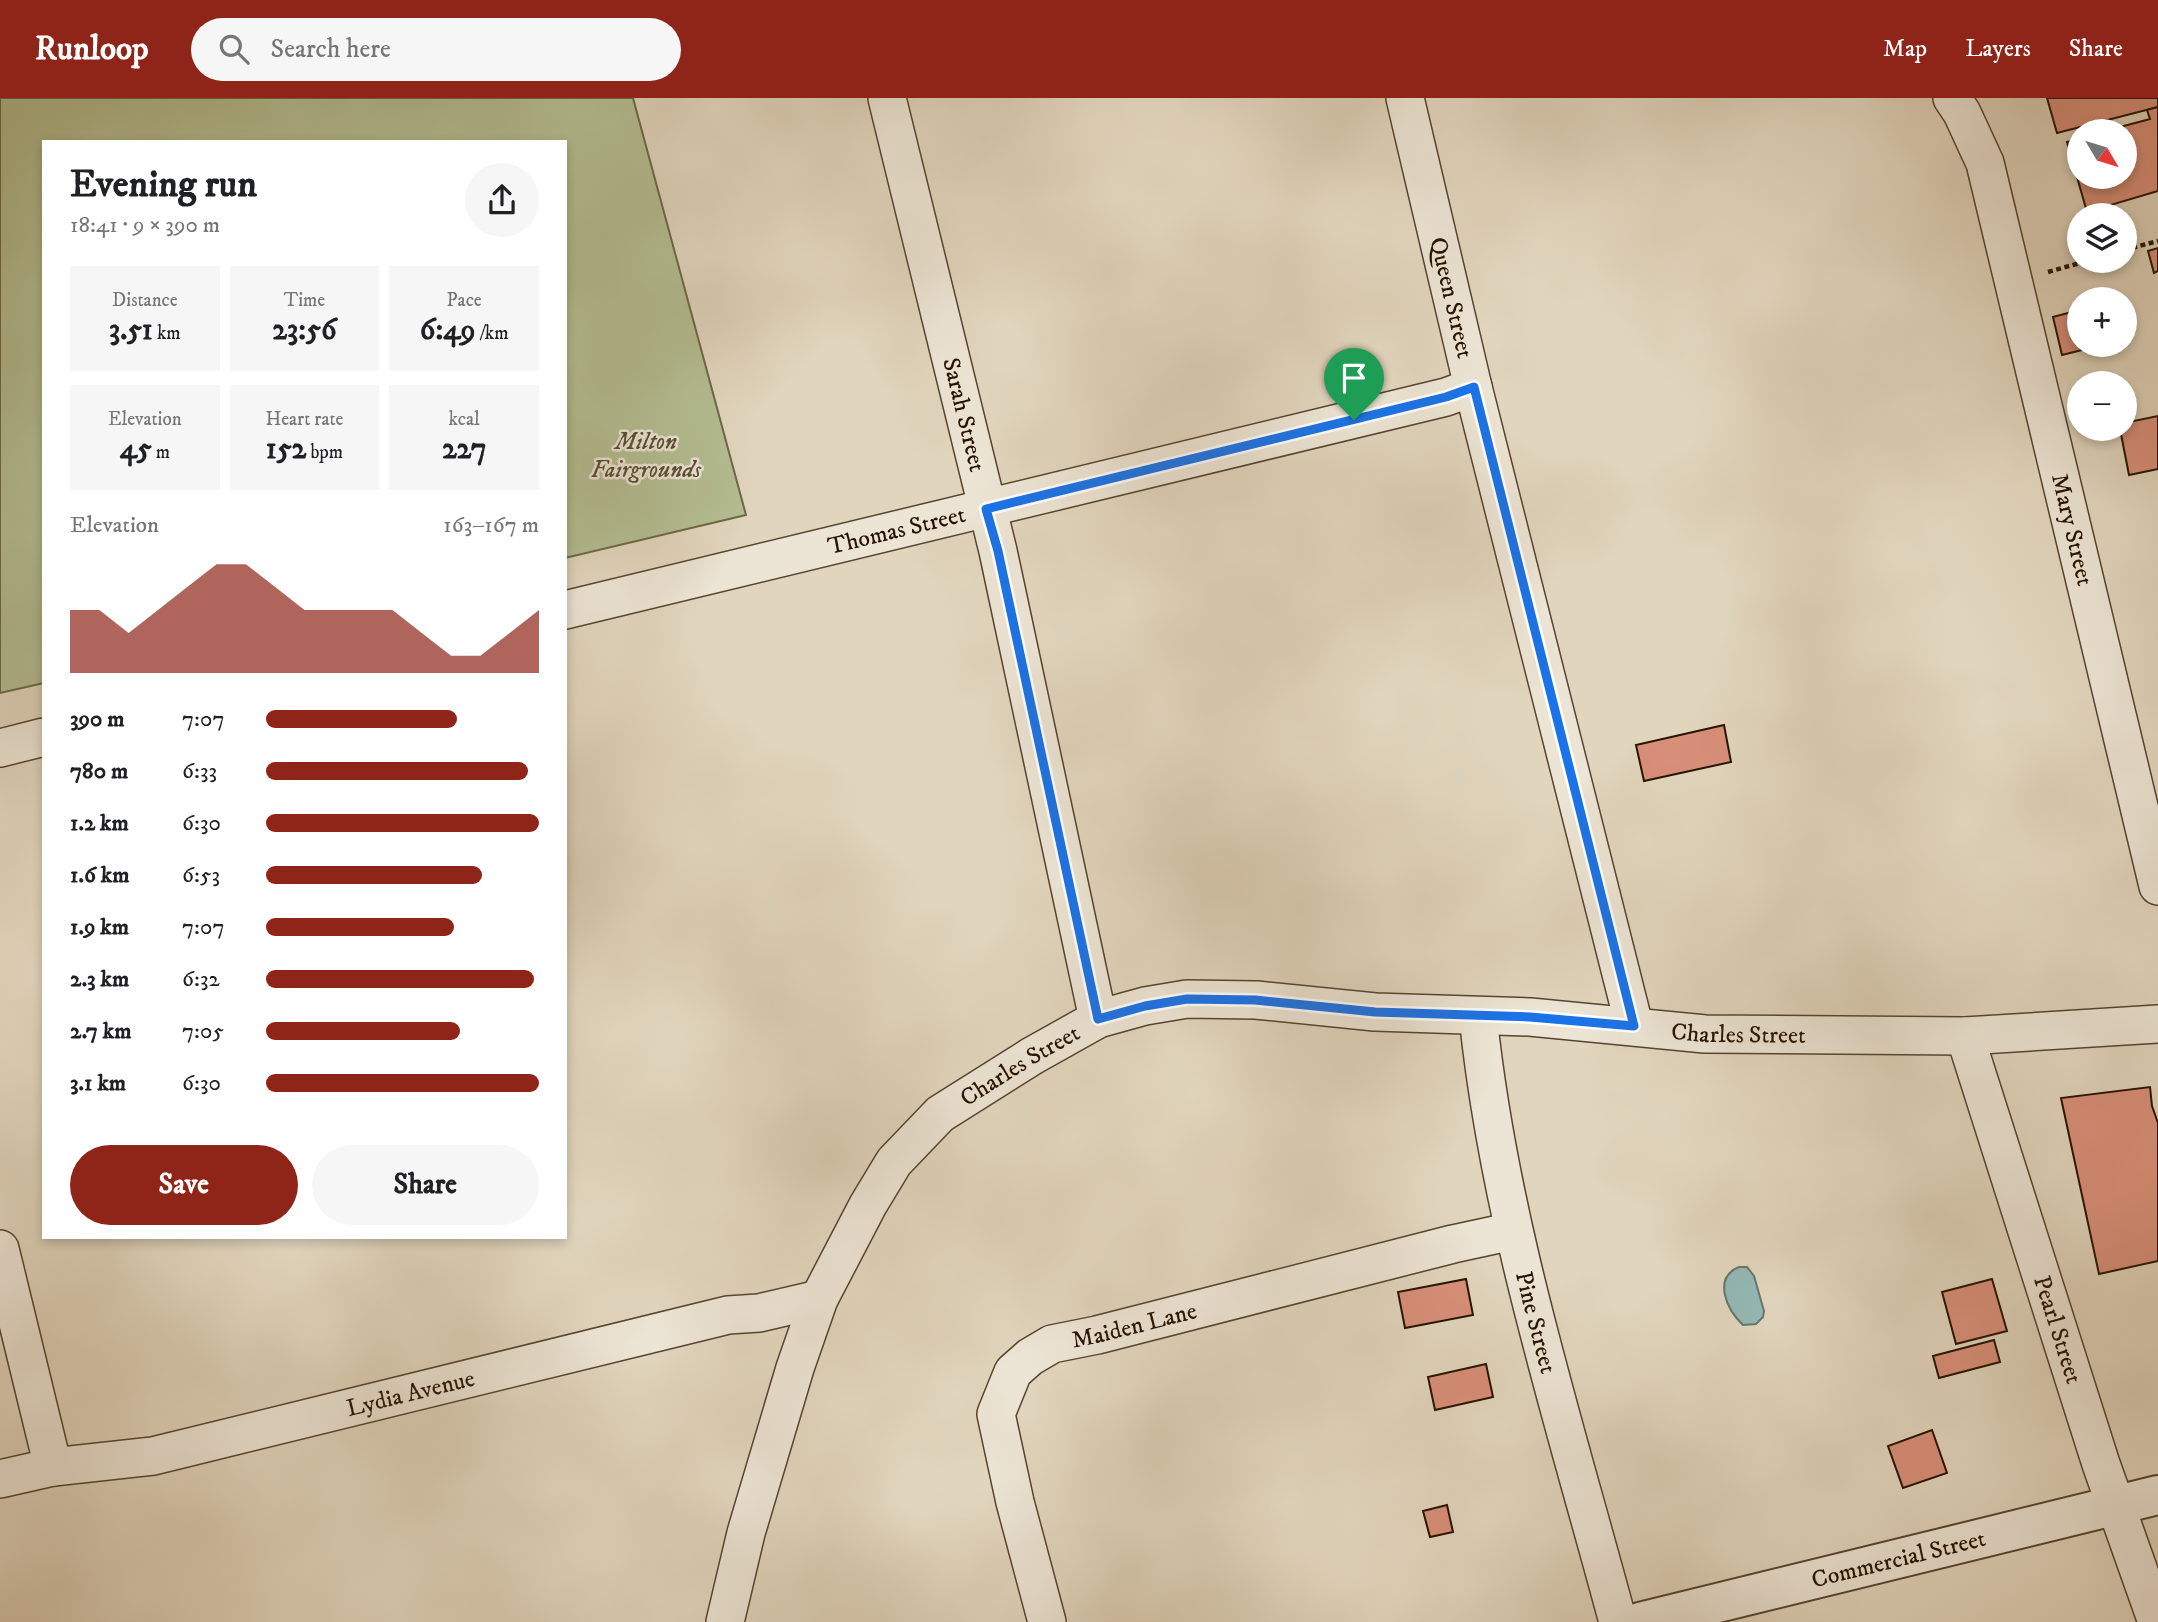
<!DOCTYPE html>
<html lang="en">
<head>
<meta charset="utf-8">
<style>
  :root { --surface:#fff; --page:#f6f6f6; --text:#202124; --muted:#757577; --accent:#8f2418 }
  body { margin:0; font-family:"IM FELL DW Pica",serif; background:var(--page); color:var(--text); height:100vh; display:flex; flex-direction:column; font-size:26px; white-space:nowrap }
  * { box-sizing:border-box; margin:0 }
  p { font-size:23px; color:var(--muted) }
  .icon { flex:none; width:38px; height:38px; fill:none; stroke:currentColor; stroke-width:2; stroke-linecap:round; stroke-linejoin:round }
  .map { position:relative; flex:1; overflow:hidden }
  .side { position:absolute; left:42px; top:42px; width:525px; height:1099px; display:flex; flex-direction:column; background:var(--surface); border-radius:0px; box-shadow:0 4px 10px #0003 }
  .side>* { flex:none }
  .needle { width:46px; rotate:128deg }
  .controls { position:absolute; left:2067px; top:21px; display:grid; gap:14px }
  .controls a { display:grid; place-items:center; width:70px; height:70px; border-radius:50%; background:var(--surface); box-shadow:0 4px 10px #0003; font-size:35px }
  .pin { position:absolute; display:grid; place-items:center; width:60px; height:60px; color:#fff; margin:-72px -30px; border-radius:50% 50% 50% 0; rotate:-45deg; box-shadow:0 0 7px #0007 }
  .pin .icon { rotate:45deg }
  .round { display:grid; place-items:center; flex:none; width:74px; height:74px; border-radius:37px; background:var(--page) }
  .overview { display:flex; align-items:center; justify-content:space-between; height:119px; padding:0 28px }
  h1 { font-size:38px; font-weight:800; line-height:52px }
  .stats { display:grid; grid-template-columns:repeat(3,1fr); gap:10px; height:119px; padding:7px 28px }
  .stats div { display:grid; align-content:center; border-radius:0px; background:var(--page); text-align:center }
  .stats b { font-size:30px; font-weight:800 }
  .stats small { font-size:19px; font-weight:400 }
  .stats p { font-size:19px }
  .chart { height:196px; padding:14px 28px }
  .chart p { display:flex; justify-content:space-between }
  .chart svg { width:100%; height:126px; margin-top:7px; fill:var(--accent); opacity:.7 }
  .action { display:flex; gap:14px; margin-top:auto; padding:14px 28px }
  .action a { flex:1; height:80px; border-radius:42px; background:var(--accent); color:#fff; font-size:28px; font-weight:800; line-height:80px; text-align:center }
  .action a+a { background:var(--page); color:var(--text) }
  ul { padding:0 28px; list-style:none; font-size:23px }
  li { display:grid; grid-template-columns:112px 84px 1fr; align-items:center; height:52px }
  li i { height:18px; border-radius:9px; background:var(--accent) }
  header { display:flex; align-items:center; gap:42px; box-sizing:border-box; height:98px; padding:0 35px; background:var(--accent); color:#fff }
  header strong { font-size:33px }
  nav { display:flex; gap:38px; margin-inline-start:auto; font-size:24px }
  .search { width:490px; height:63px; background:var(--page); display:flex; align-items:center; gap:18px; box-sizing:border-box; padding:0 24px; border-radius:38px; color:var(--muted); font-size:26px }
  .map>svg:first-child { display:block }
  .green { fill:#b3bd91; stroke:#6c6848; stroke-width:2 }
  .water { fill:#94b8b5; stroke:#68766d; stroke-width:2 }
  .building { fill:#d88f79; stroke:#261300; stroke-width:2 }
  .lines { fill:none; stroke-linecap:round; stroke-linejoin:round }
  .minor-casing { stroke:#55442f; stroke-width:40 }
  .tertiary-casing { stroke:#55442f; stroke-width:42 }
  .path { stroke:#261300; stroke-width:4.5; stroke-dasharray:5 3.5; stroke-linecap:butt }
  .minor { stroke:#ece4d4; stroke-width:37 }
  .tertiary { stroke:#ece4d4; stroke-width:38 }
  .route-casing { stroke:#fff; stroke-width:14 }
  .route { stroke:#1a73e8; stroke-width:9 }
  .labels { text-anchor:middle; stroke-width:5; stroke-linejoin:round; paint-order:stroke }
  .street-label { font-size:24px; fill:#261300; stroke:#ece4d4 }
  .park-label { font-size:24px; font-style:italic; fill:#574e33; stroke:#ece4d4 }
</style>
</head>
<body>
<header>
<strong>Runloop</strong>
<div class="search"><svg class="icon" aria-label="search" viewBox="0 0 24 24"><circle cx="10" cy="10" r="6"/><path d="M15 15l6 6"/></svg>Search here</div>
<nav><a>Map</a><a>Layers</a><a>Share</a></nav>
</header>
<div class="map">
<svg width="2158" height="1524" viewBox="0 0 2158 1524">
  <rect width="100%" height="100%" fill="#e1d5bd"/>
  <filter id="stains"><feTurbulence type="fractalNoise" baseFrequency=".00286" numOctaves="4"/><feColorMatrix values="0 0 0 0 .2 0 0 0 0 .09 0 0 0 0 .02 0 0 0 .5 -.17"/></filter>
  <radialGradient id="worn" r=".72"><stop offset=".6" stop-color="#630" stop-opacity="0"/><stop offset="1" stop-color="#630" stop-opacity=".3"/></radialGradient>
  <!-- green -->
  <polygon class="green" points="0,0 633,0 746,417 565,460 565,44 44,44 44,585 0,595"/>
  <!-- water -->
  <path class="water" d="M1739,1169H1747L1754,1178L1764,1213L1763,1219L1756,1226L1743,1227C1727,1212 1712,1180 1739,1169Z"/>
  <!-- building -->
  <g class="building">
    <polygon points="2047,0 2158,0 2158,9 2057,35"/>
    <polygon points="2158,9 2158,93 2087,114 2067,44 2079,41 2079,79 2124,79 2124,33 2105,33 2150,21 2147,12"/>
    <polygon points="2158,150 2158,173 2154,175 2148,153"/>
    <polygon points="2079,212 2079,247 2102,247 2062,257 2053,219"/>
    <polygon points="2158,318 2158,371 2129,377 2120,331 2124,331 2124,325"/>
    <polygon points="1724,627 1731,664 1644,683 1636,647"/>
    <polygon points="2150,989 2152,1008 2158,1025 2158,1163 2099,1176 2061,1000"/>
    <polygon points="1466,1181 1473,1217 1405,1230 1398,1194"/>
    <polygon points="1992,1181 2007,1233 1956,1246 1942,1194"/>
    <polygon points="1994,1242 2000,1264 1939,1280 1933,1258"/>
    <polygon points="1486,1266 1493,1299 1435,1312 1428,1279"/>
    <polygon points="1932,1332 1947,1375 1903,1390 1888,1348"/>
    <polygon points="1447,1407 1453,1434 1430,1439 1423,1413"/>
  </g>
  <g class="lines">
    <!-- minor casing -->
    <g class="minor-casing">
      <g id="minor">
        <path id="s1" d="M887,0L998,453L1098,921"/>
        <path id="s2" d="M1405,0L1473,289L1634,927"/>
        <path id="s3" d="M1952,0L1962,15L1985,65L2158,788"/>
        <path id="s4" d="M565,512L1446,299L1473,289"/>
        <polyline points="0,650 44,639"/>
        <path id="s5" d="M1478,918C1499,1123 1565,1326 1618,1524"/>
        <path id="s6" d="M1965,938L2101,1366L2157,1524"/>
        <polyline points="0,1151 53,1369"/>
        <path id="s7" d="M0,1381L53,1369L153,1358L728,1217L759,1215L819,1201"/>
        <path id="s8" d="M725,1524L746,1435L795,1270L819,1201L868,1107L894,1064L940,1016L1032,958L1098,921L1145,908L1187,901L1256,902L1375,914L1530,919L1705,936L1965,938L2158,926"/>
        <path id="s9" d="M1047,1524L1015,1404L996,1316L1013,1274L1030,1259L1052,1246L1097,1237L1453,1146L1513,1133"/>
      </g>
    </g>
    <!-- tertiary casing -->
    <g class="tertiary-casing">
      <g id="tertiary">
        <path id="s10" d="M1640,1524L2158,1397"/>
      </g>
    </g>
    <!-- path -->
    <g class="path">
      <polyline points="2124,152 2158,143"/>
      <polyline points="2048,174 2087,163"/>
    </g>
    <!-- minor -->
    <use href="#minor" class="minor"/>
    <!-- tertiary -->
    <use href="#tertiary" class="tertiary"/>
  </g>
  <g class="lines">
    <!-- route casing -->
    <g class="route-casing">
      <polygon id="route" points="1474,289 1634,928 1530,919 1375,914 1255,902 1187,901 1145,908 1098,921 998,453 986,411 1446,299"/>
    </g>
    <!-- route -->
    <use href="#route" class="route"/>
  </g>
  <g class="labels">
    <!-- street labels -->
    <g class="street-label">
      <text dy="8" stroke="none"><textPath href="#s2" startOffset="205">Queen Street</textPath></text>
      <text dy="8" stroke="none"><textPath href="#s1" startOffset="326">Sarah Street</textPath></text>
      <text dy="8" stroke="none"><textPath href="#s4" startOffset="341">Thomas Street</textPath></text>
      <text dy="8" stroke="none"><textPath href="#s3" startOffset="450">Mary Street</textPath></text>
      <text dy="8" stroke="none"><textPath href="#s8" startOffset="1388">Charles Street</textPath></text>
      <text dy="8" stroke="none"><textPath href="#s8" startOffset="653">Charles Street</textPath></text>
      <text dy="8" stroke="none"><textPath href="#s5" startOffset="312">Pine Street</textPath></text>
      <text dy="8" stroke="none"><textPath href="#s9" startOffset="392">Maiden Lane</textPath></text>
      <text dy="8" stroke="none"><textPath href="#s6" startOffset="308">Pearl Street</textPath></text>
      <text dy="8" stroke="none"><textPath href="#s7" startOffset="420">Lydia Avenue</textPath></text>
      <text dy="8" stroke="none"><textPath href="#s10" startOffset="266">Commercial Street</textPath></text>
    </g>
    <!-- park labels -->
    <g class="park-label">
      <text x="646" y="351">Milton<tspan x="646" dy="28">Fairgrounds</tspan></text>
    </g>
  </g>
  <rect width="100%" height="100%" filter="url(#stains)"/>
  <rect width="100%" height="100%" fill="url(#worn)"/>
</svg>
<div class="controls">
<a><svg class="needle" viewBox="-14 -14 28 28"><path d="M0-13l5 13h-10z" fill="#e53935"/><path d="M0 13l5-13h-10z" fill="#757577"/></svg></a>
<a><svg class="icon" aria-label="layers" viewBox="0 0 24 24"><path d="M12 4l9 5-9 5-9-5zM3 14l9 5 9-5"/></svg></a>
<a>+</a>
<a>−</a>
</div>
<div class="pin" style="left:1354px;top:322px;background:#1e9e55"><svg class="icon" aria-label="arrive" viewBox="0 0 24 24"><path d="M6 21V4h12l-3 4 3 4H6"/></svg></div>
<section class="side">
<div class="overview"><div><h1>Evening run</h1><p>18:41 · 9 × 390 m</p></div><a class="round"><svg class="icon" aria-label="share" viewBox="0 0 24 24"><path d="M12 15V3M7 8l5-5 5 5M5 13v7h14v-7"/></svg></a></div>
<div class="stats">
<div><p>Distance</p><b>3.51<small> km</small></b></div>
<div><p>Time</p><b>23:56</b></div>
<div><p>Pace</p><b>6:49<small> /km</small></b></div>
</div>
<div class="stats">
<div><p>Elevation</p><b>45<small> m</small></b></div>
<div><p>Heart rate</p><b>152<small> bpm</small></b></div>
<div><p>kcal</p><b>227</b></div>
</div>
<div class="chart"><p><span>Elevation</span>163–167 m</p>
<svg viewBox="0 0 160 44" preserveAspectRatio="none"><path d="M0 44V22L10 22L20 30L30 22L40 14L50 6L60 6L70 14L80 22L90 22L100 22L110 22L120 30L130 38L140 38L150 30L160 22V44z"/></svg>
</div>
<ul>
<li><b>390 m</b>7:07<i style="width:70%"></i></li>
<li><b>780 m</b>6:33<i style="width:96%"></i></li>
<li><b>1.2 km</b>6:30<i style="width:100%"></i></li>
<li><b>1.6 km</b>6:53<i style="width:79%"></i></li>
<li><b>1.9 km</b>7:07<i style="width:69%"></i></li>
<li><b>2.3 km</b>6:32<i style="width:98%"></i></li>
<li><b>2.7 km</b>7:05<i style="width:71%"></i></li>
<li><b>3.1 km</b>6:30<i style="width:100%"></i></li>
</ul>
<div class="action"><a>Save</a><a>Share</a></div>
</section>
</div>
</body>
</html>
